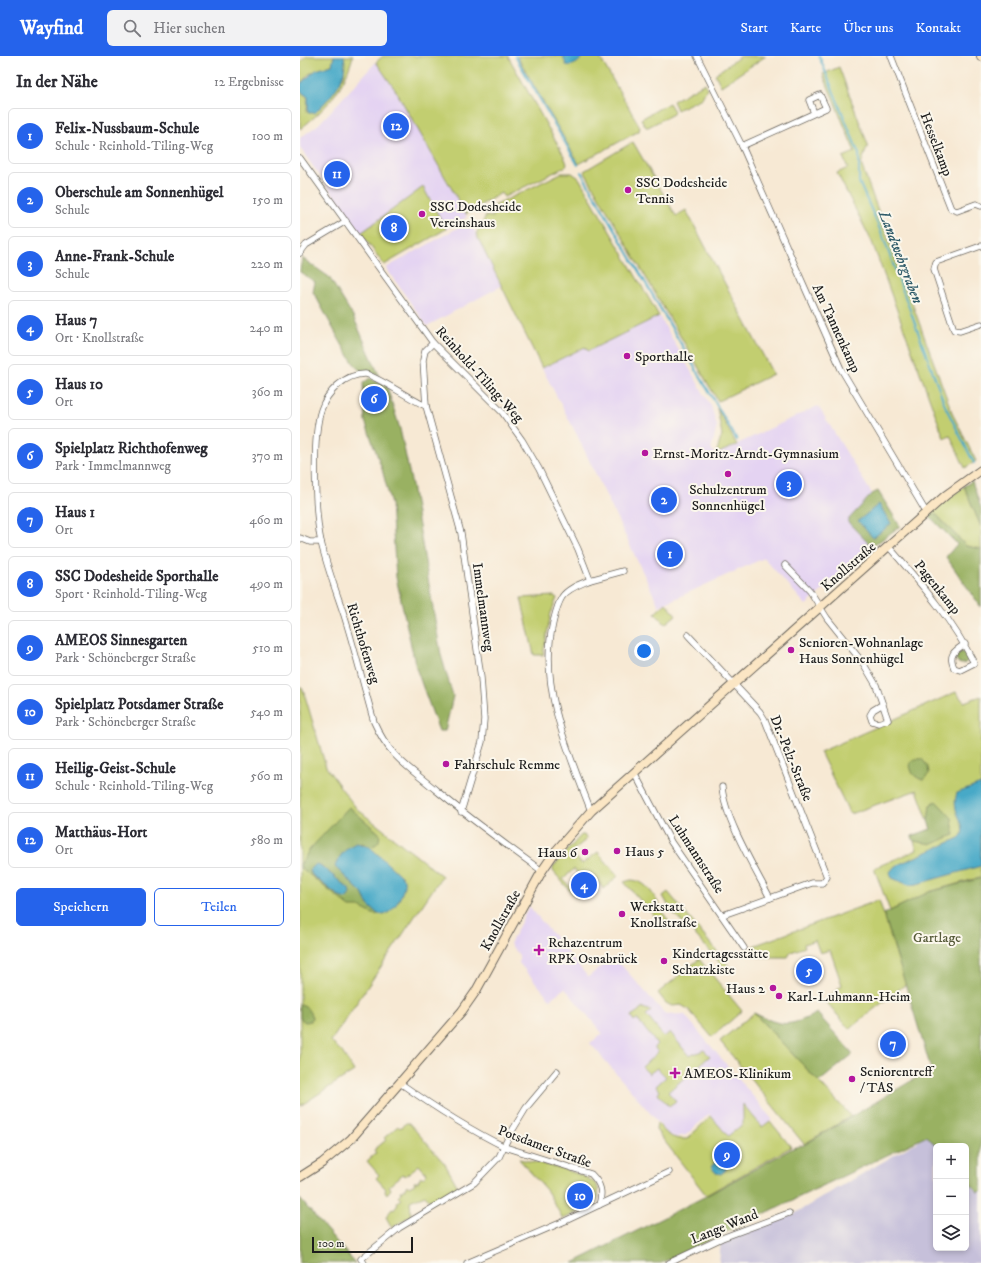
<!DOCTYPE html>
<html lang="de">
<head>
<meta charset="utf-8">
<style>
	:root { --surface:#fff; --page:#f2f2f3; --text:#2b2b33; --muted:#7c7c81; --line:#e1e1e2; --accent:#2563eb }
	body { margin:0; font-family:"IM FELL DW Pica",serif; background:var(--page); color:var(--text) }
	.controls { position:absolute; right:12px; bottom:12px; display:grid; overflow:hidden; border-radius:6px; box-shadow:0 2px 6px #0003 }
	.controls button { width:36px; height:36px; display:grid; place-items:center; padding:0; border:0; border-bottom:1px solid var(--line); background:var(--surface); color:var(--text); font:20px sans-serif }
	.scale { position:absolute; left:12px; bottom:10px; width:101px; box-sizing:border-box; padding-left:4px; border:2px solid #1c1c1c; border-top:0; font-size:11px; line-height:14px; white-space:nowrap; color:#1c1c1c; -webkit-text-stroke:3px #fbf7ec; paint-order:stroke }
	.you { position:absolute; left:344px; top:595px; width:14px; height:14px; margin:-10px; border:3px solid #fff; border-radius:50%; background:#1a73e8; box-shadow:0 0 0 6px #1a73e833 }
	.badge { display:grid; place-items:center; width:26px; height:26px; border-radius:50%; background:var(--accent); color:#fff; font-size:13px; font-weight:700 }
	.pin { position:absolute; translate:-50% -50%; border:2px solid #fff; box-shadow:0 1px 4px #0006 }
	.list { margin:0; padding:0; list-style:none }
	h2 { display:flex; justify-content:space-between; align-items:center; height:52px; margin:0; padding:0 16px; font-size:17px }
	h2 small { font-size:13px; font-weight:400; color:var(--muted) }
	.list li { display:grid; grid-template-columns:26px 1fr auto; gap:12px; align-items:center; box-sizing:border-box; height:56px; margin:0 8px 8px; padding:0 8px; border:1px solid var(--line); border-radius:6px }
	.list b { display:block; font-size:15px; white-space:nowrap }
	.list p { margin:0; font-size:13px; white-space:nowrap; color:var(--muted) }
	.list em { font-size:13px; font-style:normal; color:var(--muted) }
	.actions { display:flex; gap:8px; padding:12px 16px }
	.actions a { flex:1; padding:9px 0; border:1px solid var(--accent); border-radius:6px; text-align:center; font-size:14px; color:var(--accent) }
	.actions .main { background:var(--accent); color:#fff }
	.icon { flex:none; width:22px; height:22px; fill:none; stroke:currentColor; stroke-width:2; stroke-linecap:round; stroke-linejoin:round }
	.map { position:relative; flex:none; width:681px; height:1207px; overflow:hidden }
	header { display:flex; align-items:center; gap:24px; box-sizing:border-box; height:56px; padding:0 20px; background:var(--accent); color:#fff }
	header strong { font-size:19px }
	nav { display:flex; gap:22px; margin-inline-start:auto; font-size:14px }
	.search { width:280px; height:36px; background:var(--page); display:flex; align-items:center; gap:10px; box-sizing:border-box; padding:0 14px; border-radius:6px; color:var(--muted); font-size:15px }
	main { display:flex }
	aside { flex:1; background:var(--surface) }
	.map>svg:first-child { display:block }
	.built { fill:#e4d3f2 }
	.industrial { fill:#c6c0da }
	.green { fill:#c2ce70; stroke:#6f7546 }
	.forest { fill:#99b162; stroke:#5a663f; fill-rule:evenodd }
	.water { fill:#47a9c7; stroke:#326272 }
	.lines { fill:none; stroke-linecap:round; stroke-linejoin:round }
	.stream { stroke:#47a9c7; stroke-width:2 }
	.street-casing { stroke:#69645c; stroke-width:7 }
	.secondary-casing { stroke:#69645c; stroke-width:10 }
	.street { stroke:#fff; stroke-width:5.5 }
	.secondary { stroke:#fbe6c4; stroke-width:8 }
	.poi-dot { fill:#b5179e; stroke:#fbf7ec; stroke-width:1.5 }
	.labels { text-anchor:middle; stroke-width:4; stroke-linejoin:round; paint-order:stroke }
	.street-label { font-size:14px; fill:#1c1c1c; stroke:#fbf7ec }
	.poi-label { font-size:14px; fill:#1c1c1c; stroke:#fbf7ec; text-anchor:start }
	.park-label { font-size:14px; fill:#565a39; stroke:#fbf7ec }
	.water-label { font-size:15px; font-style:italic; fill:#2f5b69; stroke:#fbf7ec }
</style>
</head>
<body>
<header>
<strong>Wayfind</strong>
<div class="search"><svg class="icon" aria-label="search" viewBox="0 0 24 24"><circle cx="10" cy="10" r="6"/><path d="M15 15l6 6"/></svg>Hier suchen</div>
<nav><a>Start</a><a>Karte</a><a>Über uns</a><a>Kontakt</a></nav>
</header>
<main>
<aside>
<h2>In der Nähe<small>12 Ergebnisse</small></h2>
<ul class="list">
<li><span class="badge">1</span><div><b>Felix-Nussbaum-Schule</b><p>Schule · Reinhold-Tiling-Weg</p></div><em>100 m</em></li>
<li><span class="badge">2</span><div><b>Oberschule am Sonnenhügel</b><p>Schule</p></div><em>150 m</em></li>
<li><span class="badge">3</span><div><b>Anne-Frank-Schule</b><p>Schule</p></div><em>220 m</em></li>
<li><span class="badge">4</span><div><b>Haus 7</b><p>Ort · Knollstraße</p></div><em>240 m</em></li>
<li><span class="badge">5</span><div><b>Haus 10</b><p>Ort</p></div><em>360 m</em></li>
<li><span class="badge">6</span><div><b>Spielplatz Richthofenweg</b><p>Park · Immelmannweg</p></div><em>370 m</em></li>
<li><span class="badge">7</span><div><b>Haus 1</b><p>Ort</p></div><em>460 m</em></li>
<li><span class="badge">8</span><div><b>SSC Dodesheide Sporthalle</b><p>Sport · Reinhold-Tiling-Weg</p></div><em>490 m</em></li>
<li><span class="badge">9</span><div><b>AMEOS Sinnesgarten</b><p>Park · Schöneberger Straße</p></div><em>510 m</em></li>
<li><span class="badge">10</span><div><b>Spielplatz Potsdamer Straße</b><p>Park · Schöneberger Straße</p></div><em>540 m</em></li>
<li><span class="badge">11</span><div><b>Heilig-Geist-Schule</b><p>Schule · Reinhold-Tiling-Weg</p></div><em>560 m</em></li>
<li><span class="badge">12</span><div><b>Matthäus-Hort</b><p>Ort</p></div><em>580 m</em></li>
</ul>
<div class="actions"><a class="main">Speichern</a><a>Teilen</a></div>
</aside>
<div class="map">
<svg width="681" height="1207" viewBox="0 0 681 1207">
	<rect width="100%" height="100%" fill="#fbf7ec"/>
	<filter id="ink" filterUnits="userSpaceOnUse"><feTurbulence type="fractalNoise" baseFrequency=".025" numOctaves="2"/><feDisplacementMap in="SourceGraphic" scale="8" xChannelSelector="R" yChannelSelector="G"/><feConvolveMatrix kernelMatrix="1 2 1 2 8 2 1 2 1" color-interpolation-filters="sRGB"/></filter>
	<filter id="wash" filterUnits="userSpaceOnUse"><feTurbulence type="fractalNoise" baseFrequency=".012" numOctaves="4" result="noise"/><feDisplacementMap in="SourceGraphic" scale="16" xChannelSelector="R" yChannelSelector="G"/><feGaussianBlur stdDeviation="0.9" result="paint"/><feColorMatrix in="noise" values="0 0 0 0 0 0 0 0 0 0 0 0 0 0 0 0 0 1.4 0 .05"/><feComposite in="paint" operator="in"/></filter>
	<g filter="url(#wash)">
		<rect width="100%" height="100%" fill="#f7e9d4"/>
		<g class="built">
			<path d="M76 6 96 35 167 161 146 173 123 131 61 177 0 92V82L19 68Z"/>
			<path d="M170 165 201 230 127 270 86 212Z"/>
			<path d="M359 260 411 350 417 370 411 393 416 398 518 350 572 438 547 465 572 491 506 549 464 502 359 550 277 379 242 312 286 291 288 295Z"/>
			<path d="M229 850 288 921 314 901 366 959 384 958 472 1063 462 1070 443 1048 442 1068 428 1080 409 1058 386 1079 376 1081 368 1078 290 987 303 978 269 937 265 932 250 943 219 907V899L210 888Z"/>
		</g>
		<path class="industrial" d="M627 1080 636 1090V1192H666V1123L678 1136 681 1135V1207H419L421 1185 492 1159Z"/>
		<g class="green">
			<path d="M7 0H34L32 9 9 18 0 28V6Z"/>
			<path d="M44 0H53C44 33 26 53 0 73V35L8 41 7 56 18 54 41 24 44 19Z"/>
			<path d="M83 0H208L264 100 267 108 265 111 204 141 201 137 166 158 96 35 76 6Z"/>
			<path d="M217 0H299L340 71 339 75 279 108Z"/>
			<path d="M441 0H466L421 30 415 18Z"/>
			<path d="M539 11 568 89 561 108 653 359 676 405 665 412 650 379 644 382 572 186 537 117 548 112 543 101 555 96 523 18Z"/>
			<path d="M405 27 407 32 402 42 377 54 373 45Z"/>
			<path d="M369 47 374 55 373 58 348 71H346L341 63Z"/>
			<path d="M333 86 376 160 386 154 473 318 418 345 284 115Z"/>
			<path d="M261 117H272L279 122 359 260 288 295 285 291 242 312 176 178 186 160 193 161 194 150Z"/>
			<path d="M123 131 146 173 84 209 61 177Z"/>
			<path d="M417 352 437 389 416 398 422 379Z"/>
			<path d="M664 430 681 471V493L666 490 633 455Z"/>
			<path d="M254 540 257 542 251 557 243 599H234L221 542Z"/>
			<path d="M366 547 376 559 365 568 355 557Z"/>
			<path d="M0 631H2L5 640 26 711 41 732 57 753 142 820 31 985 42 996 54 1015 0 1050Z"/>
			<path d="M656 636 664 646 681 640V821L629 836 590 855 574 812 617 794 612 780 631 773 617 734 550 758 520 696Z"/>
			<path d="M281 779H284L287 783 271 796 282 808 298 796 318 820 304 833 291 819 284 825 274 813 263 823 280 842 275 841 253 815V811Z"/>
			<path d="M331 824C353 825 358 852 370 867L364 871 324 826Z"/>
			<path d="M368 836 433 915 429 917 391 874 372 856 363 840Z"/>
			<path d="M579 844 606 928 549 973 525 944 542 929 530 894 520 897 515 884 504 888 505 891 491 896 488 901H458L453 890Z"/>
			<path d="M399 903 442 955 412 981 388 953 381 949 372 950 366 947 358 937Z"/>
			<path d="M343 952 351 955 346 959 364 981 370 976 389 1000 404 994 410 1000 368 1036 376 1045 369 1050 358 1038 360 1035 356 1030 366 1021 357 1012 349 1018 342 1011 358 996 354 991 357 988 337 963 334 965 331 960Z"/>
			<path d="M454 957 551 1060 504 1088 420 985Z"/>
			<path d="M443 1048 462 1071 470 1065 491 1091 406 1139 356 1074 357 1067C367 1078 371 1084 387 1083L411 1060 428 1080 443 1068Z"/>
			<path d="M106 1067H109L145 1108 158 1131 132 1147 125 1139 110 1145 111 1159 92 1172 86 1161 92 1153 94 1154 98 1148 97 1146 101 1143 98 1140 101 1137 100 1135H104L107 1129 109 1131 115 1128 114 1126H118L121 1120 123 1122 127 1118 119 1109 105 1120 103 1118 89 1130 91 1133 87 1138 85 1135 86 1133 76 1122 79 1119 67 1105 76 1097 74 1094 86 1084 84 1082 98 1070 100 1072Z"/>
			<path d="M219 1103C234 1106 291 1117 297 1130 300 1136 298 1142 296 1148L263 1163 247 1135Z"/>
		</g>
		<g class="forest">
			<path d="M2 202 29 221 53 260 79 319C74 318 66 318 61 315 51 310 22 250 13 236L15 226 0 216Z"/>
			<path d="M70 322 87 331 100 373 112 429 141 599 153 640 145 675H139L116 612 96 521 91 448 82 413 65 365 63 327Z"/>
			<path d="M672 425 681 452V471L664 430Z"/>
			<path d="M578 435 600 470 572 491 547 465 572 438Z"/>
			<path d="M633 455 666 490 681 493V551L646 501 657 488 628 459Z"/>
			<circle cx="662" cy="602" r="6"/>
			<path d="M614 703H622L628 711 629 718 623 724C614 721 611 717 610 708Z"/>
			<path d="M636 745 652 762 654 779 632 788 614 785 612 780 631 773 628 765 630 749Z"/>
			<path d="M49 751 79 777C81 784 78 789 70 791L62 787 35 811 62 837 68 849 78 858 75 859 59 851H50L46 848 1 812 0 809 10 793ZM16 808 20 809 49 833 40 841 12 819 10 814Z"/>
			<path d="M681 822V1135L678 1136 666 1123V1090H636L627 1080 361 1207H273L404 1141 493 1092 504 1089 631 1013 584 858 629 836Z"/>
			<path d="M0 949C7 950 10 956 12 961L11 965 5 966 0 962Z"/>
			<path d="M454 957C482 971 490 971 517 957L553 998 519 1026Z"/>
			<path d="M0 1143 55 1207H0Z"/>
		</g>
		<g class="water">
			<path d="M34 0H44C49 22 32 39 18 54L15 57H8V41L0 35V28L16 14 32 9Z"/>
			<path d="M283 0C280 6 273 11 266 9L263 0Z"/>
			<path d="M579 448 591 468 573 482 558 465Z"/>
			<path d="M681 728V810L617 828 609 829 592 822 590 816 595 810 659 782 662 779C666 764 650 757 657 737Z"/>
			<path d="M57 787 70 791 104 823C106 835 95 855 84 859L78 858 68 849 62 837 35 811C37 802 48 789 57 787Z"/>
			<path d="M16 808 20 809 49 833 50 838 46 843 40 841 12 819 10 814Z"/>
			<path d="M425 1102 428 1106 426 1109V1114L421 1118 416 1117 411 1111 417 1104H422Z"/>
		</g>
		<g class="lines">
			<g class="stream">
				<path d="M215 0 278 109"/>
				<path d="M519 0 559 98V126L582 178 646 352 674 407"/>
				<path d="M281 116 437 384"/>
			</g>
		</g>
	</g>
	<g filter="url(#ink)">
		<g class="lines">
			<g class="street-casing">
				<g id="street">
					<path d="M397 0 442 90 541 313 626 456"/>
					<path d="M591 0 651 153 657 155 676 148 681 150"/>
					<path d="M442 90 526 52 520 39 509 44 514 57"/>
					<path d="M0 102 133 287 202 356 222 384 239 413 278 493 290 524C281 528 268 532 262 541 257 549 255 559 253 567 238 631 269 697 291 755"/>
					<path d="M681 190 636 206 634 213 654 274 660 275 681 268"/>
					<path d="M0 197 6 189 46 165"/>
					<path d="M133 287 125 295 123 304 126 350 161 477 181 622 184 663 182 686 161 756"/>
					<path d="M126 350C113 345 73 318 65 318 45 318 27 336 21 354 12 381 15 458 21 486 27 511 36 535 44 559 55 594 64 631 74 666 90 702 109 711 137 735 171 763 206 789 242 815"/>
					<path d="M0 482 10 486H21"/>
					<path d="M589 491C621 528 652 563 674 607L660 614 654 612C648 599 654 595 665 588"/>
					<path d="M485 509 510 535 527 562 563 607 576 629 588 664 578 667 572 665 570 659 573 654 583 648"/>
					<path d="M290 524 323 515"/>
					<path d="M388 579 460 656 465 664 527 821 522 827H512L423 859"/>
					<path d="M334 716 371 786 444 892"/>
					<path d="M422 731C424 761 455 813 470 842"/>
					<path d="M100 1027C134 1051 168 1073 205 1091L291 1118C301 1128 303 1136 299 1149"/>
					<path d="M64 1207 61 1203 99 1172 174 1127 199 1101 209 1080 226 1052 257 1015"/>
					<path d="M167 1207 265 1165 369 1116"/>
					<path d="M369 1207 422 1182 489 1157"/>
				</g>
			</g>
			<g class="secondary-casing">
				<g id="secondary">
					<path d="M681 0V1"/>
					<path d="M0 1121 22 1107 51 1083 162 955 176 935 242 815 255 796 291 755 646 439 681 414"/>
				</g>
			</g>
			<use href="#street" class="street"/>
			<use href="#secondary" class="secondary"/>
		</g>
	</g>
	<g class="poi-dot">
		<circle cx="328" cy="134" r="4"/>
		<circle cx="122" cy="158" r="4"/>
		<circle cx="327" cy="300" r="4"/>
		<circle cx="345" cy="397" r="4"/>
		<circle cx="428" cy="418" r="4"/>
		<circle cx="491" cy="594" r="4"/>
		<circle cx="146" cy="708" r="4"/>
		<circle cx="317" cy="795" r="4"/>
		<circle cx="285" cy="796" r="4"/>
		<circle cx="322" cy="858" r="4"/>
		<path d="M237 888h4v4h4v4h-4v4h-4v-4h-4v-4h4z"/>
		<circle cx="364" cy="905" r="4"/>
		<circle cx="473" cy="932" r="4"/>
		<circle cx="479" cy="940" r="4"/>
		<path d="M373 1011h4v4h4v4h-4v4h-4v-4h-4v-4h4z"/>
		<circle cx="552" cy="1023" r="4"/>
	</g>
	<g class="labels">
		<g class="street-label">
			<text transform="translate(637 88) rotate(69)" y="5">Hesselkamp</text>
			<text transform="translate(537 272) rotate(65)" y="5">Am Tannenkamp</text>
			<text transform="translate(180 318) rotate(48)" y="5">Reinhold-Tiling-Weg</text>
			<text transform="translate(548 510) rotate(-41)" y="5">Knollstraße</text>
			<text transform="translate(638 531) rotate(51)" y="5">Pagenkamp</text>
			<text transform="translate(184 551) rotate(82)" y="5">Immelmannweg</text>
			<text transform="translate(64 587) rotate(73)" y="5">Richthofenweg</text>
			<text transform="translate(492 702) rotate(68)" y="5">Dr.-Pelz-Straße</text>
			<text transform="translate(397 798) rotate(57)" y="5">Luhmannstraße</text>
			<text transform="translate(200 864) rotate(-61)" y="5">Knollstraße</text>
			<text transform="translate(245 1090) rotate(20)" y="5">Potsdamer Straße</text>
			<text transform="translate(424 1170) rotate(-22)" y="5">Lange Wand</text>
		</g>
		<g class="poi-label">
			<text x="336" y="131">SSC Dodesheide<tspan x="336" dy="16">Tennis</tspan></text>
			<text x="130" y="155">SSC Dodesheide<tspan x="130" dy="16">Vereinshaus</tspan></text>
			<text x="335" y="305">Sporthalle</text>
			<text x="353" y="402">Ernst-Moritz-Arndt-Gymnasium</text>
			<text x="428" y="438" text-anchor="middle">Schulzentrum<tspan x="428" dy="16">Sonnenhügel</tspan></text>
			<text x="499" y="591">Senioren-Wohnanlage<tspan x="499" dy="16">Haus Sonnenhügel</tspan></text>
			<text x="154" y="713">Fahrschule Remme</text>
			<text x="325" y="800">Haus 5</text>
			<text x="277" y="801" text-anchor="end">Haus 6</text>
			<text x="330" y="855">Werkstatt<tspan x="330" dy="16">Knollstraße</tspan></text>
			<text x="248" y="891">Rehazentrum<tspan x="248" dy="16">RPK Osnabrück</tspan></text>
			<text x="372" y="902">Kindertagesstätte<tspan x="372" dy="16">Schatzkiste</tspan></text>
			<text x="465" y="937" text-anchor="end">Haus 2</text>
			<text x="487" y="945">Karl-Luhmann-Heim</text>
			<text x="560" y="1020">Seniorentreff<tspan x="560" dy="16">/ TAS</tspan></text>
			<text x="384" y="1022">AMEOS-Klinikum</text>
		</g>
		<g class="park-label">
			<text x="637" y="886">Gartlage</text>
		</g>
		<g class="water-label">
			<text transform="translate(601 201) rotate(69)" y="5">Landwehrgraben</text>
		</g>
	</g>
</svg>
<div class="controls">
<button>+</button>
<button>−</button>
<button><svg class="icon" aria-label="layers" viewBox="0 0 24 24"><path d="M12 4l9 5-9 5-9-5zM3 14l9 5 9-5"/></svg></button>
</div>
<div class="scale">100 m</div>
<div class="you"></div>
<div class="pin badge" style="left:370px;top:498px">1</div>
<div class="pin badge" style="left:364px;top:444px">2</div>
<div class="pin badge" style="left:489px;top:428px">3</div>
<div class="pin badge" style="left:284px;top:829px">4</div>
<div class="pin badge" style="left:509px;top:915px">5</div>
<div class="pin badge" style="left:74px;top:343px">6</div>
<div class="pin badge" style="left:593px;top:988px">7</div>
<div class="pin badge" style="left:94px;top:172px">8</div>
<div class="pin badge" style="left:427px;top:1099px">9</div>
<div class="pin badge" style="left:280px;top:1140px">10</div>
<div class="pin badge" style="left:37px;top:118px">11</div>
<div class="pin badge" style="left:96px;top:70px">12</div>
</div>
</main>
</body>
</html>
